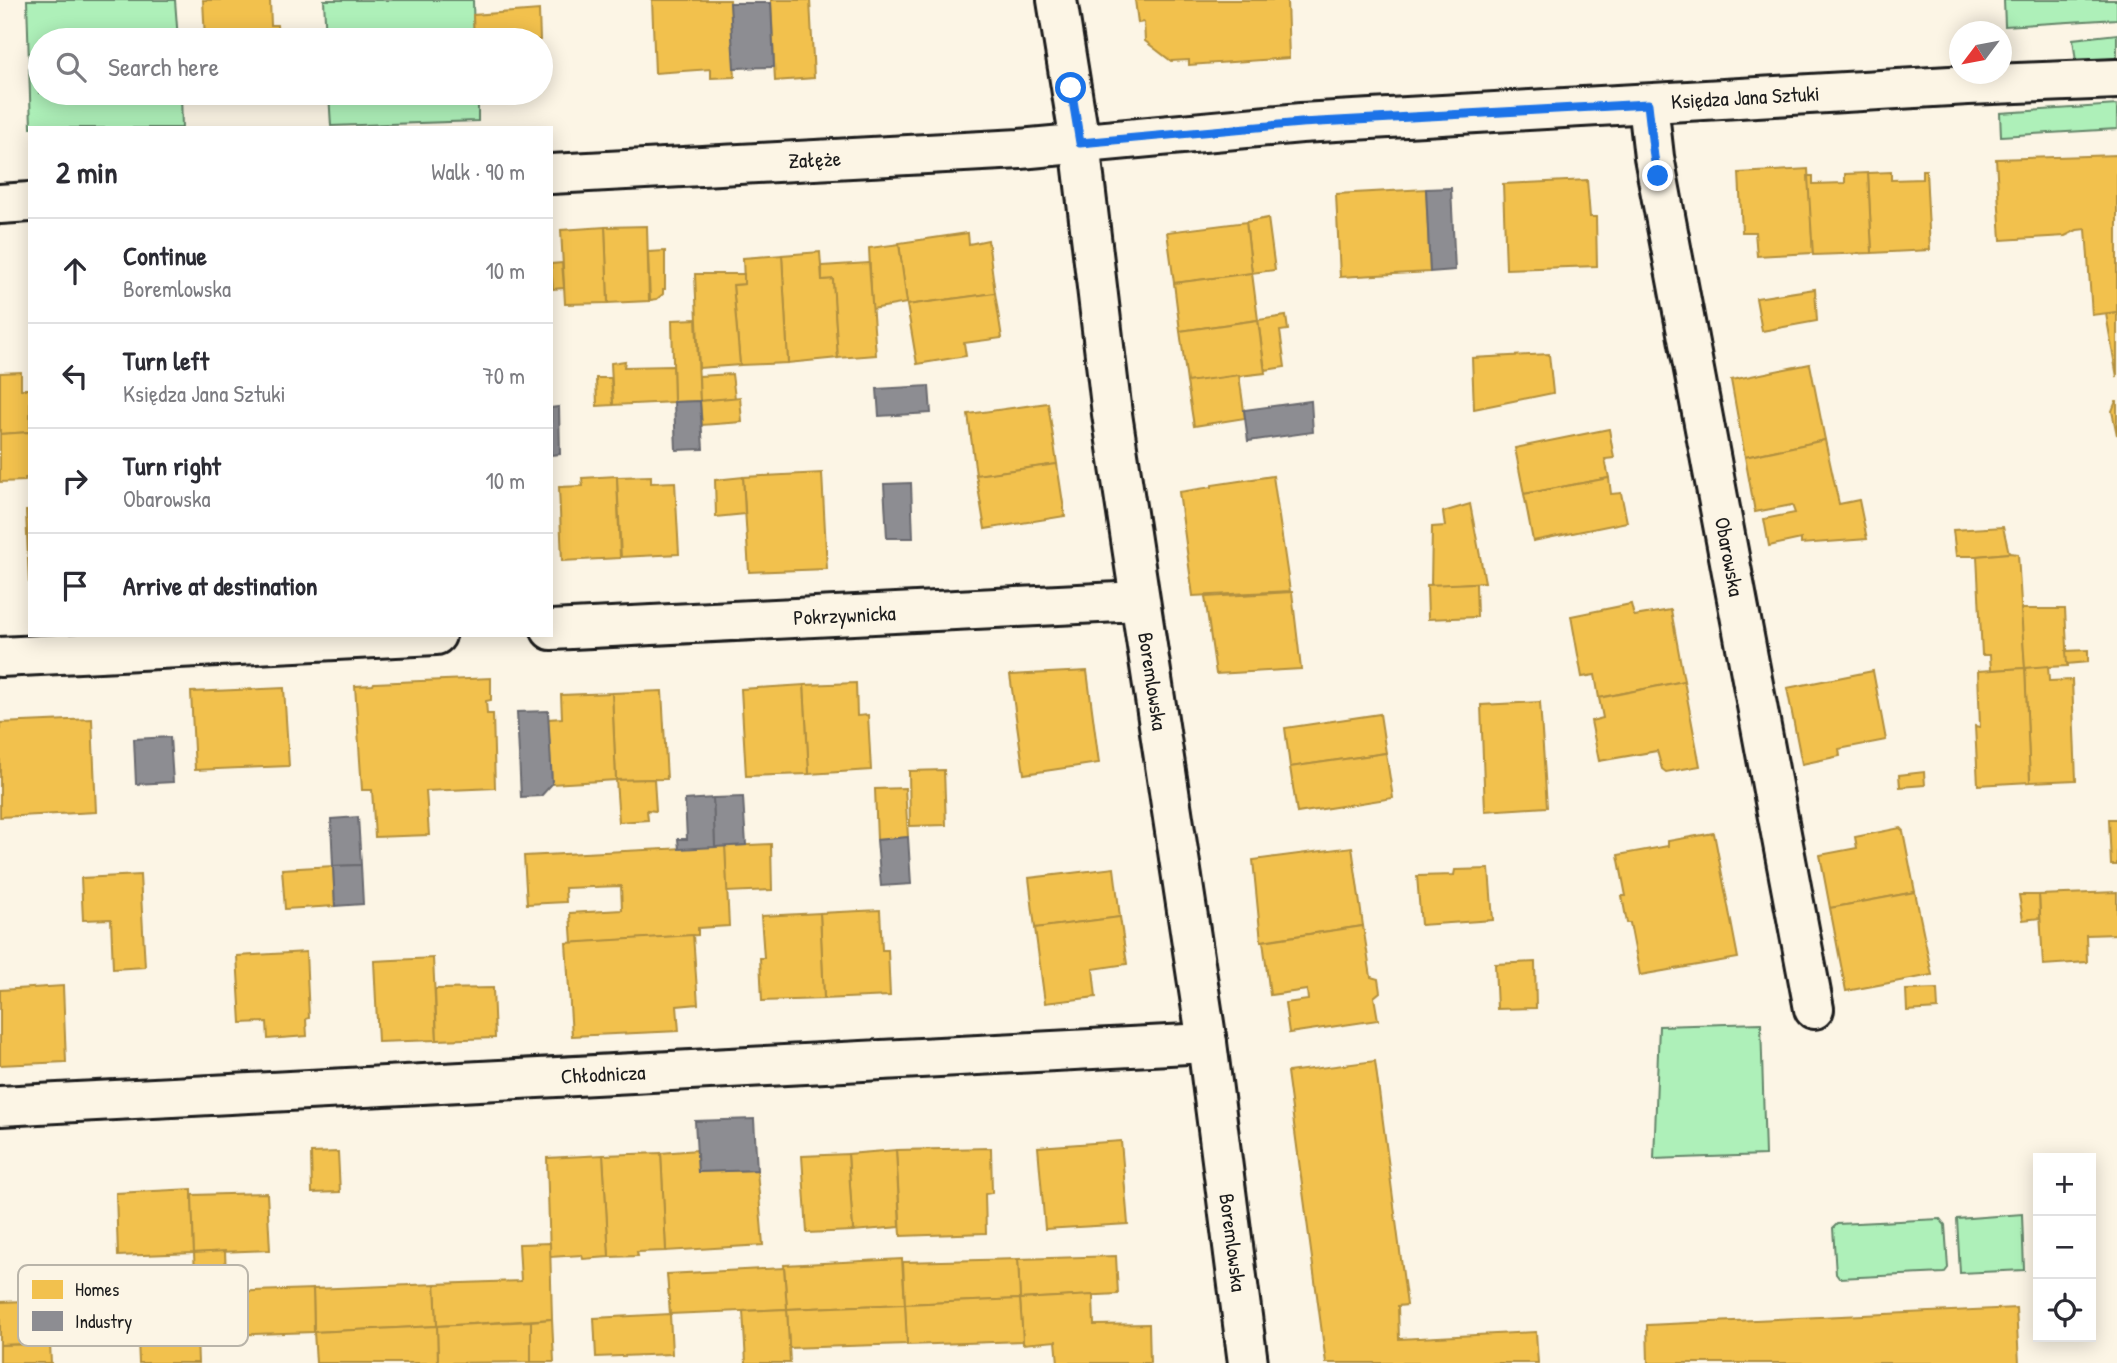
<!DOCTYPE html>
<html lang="en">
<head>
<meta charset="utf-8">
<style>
	:root { --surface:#fff; --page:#f7f7f7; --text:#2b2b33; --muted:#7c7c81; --line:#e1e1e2 }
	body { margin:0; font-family:"Patrick Hand",sans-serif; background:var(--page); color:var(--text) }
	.controls { position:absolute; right:21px; bottom:21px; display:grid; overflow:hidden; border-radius:0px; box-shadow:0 4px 18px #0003 }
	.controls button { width:63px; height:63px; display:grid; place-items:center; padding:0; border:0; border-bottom:2px solid var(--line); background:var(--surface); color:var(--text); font:35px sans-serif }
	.compass { position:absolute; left:1949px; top:21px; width:63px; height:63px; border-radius:50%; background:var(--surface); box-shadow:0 4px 18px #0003; rotate:238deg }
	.stop { position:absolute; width:21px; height:21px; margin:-16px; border:5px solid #1a73e8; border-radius:50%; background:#fff }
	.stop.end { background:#1a73e8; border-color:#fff; box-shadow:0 2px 7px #0008 }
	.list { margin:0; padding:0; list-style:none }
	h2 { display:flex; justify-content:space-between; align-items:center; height:91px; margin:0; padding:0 28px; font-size:30px }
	h2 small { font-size:23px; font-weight:400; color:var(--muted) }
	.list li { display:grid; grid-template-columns:46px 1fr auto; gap:21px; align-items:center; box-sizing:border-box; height:105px; padding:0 28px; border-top:2px solid var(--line) }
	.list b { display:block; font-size:26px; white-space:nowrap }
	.list p { margin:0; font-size:23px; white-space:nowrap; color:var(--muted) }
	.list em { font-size:23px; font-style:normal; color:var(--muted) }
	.icon { flex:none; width:38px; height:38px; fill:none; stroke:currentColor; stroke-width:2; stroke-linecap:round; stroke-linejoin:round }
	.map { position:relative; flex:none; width:2117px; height:1363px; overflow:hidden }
	.search { position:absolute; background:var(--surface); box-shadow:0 4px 18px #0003; left:28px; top:28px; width:525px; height:77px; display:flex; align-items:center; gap:18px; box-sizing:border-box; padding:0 24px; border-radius:38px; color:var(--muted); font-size:26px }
	.panel { position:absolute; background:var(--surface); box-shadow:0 4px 18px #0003; left:28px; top:126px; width:525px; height:511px; border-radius:0px }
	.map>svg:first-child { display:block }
	.green { fill:#aef0b9; stroke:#65866a; stroke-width:2 }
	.homes { fill:#f2c14e; stroke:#b2903f; stroke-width:2 }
	.industry { fill:#8d8d92; stroke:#6b6b6f; stroke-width:2 }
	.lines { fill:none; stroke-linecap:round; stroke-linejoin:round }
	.minor-casing { stroke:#1c1c1c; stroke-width:44 }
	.minor { stroke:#fcf5e5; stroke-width:38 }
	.route { stroke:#1a73e8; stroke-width:9 }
	.labels { text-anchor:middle; stroke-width:7; stroke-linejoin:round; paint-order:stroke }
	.street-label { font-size:21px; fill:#1c1c1c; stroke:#fcf5e5 }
	.key { fill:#fcf5e5; stroke:#b9b4a9; stroke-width:2 }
	.key-label { font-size:19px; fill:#1c1c1c }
</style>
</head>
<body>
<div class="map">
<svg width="2117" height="1363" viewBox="0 0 2117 1363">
	<rect width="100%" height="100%" fill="#fcf5e5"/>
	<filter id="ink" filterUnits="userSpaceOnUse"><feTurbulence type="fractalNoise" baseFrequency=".0143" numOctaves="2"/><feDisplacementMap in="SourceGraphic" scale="14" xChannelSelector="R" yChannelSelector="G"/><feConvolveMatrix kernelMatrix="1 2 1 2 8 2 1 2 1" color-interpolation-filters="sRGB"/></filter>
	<g filter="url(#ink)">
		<g class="green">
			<path d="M27 0H175L178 40H40V93H181L182 128H31Z"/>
			<path d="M324 0H473L474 40H326Z"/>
			<path d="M2004 0H2117V19L2005 26Z"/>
			<path d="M2117 34V58L2076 62 2073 39Z"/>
			<path d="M329 93H478V121L331 126Z"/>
			<path d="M2117 105V129L2001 136 2000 113Z"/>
			<path d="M1761 1023 1765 1155 1654 1159 1659 1026Z"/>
			<path d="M2022 1214 2024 1270 1960 1273 1957 1219Z"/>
			<path d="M1940 1219 1945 1225 1948 1268 1944 1273 1839 1278 1836 1274 1833 1228 1837 1224Z"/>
		</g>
		<g class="homes">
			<path d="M203 0H270L271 25H277L278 40H205Z"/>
			<path d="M652 0H730L735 77 711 78V69L655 73Z"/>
			<path d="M771 0H810L814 78 775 81Z"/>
			<path d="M1135 0H1287L1289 58 1189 65V60L1171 61 1145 41 1144 22 1138 23Z"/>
			<path d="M539 10 540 40H474L473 15Z"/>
			<path d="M2117 155V312L2092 315 2086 229 2077 230 2065 236 2001 240 1996 159Z"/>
			<path d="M1808 169 1813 253 1757 256 1755 232H1742L1739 173Z"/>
			<path d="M1922 170H1926L1930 250 1872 253 1868 173 1891 172V180L1922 179Z"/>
			<path d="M1868 173 1872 253 1813 255 1808 176H1813V184L1845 183V174Z"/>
			<path d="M1587 180 1590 217H1596L1597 266 1506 269 1503 184Z"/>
			<path d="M1426 189 1430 272 1340 277 1336 194Z"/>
			<path d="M1268 218 1275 270 1252 273 1246 222Z"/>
			<path d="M1246 222 1252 273 1174 283 1167 232Z"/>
			<path d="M647 226 649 301 608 303 605 227Z"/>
			<path d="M605 227 608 303 565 304 561 230Z"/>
			<path d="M968 233 969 244 988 240 995 293 907 305 899 243Z"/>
			<path d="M899 244 907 303 872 309 869 248Z"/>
			<path d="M665 251V289H663V294L657 299 650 300 648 252Z"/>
			<path d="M820 252 822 280 833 279 838 358 788 363 782 255Z"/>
			<path d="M782 255 788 363 740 365 733 285 744 284 743 258Z"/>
			<path d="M562 263 564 288 553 289 551 264Z"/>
			<path d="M869 263 876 355 838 358 833 279 822 280V266Z"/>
			<path d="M1252 273 1258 320 1180 331 1174 283Z"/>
			<path d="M695 274H744V284L733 285 740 365 699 368Z"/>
			<path d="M1815 289 1817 321 1762 331 1756 298Z"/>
			<path d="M995 293 1002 338 964 343 966 356 917 364 907 305Z"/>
			<path d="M2117 312V377L2106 314Z"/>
			<path d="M1286 316 1288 330 1280 331 1285 367 1265 370 1258 320Z"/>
			<path d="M696 319 700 401 674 402 672 320Z"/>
			<path d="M1258 320 1265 373 1187 382 1180 331Z"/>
			<path d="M1549 354 1553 393 1474 409 1472 358Z"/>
			<path d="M625 361 624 367 673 366 674 402 613 405 611 363Z"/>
			<path d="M1810 364 1825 440 1745 457 1731 380Z"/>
			<path d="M21 372V389H30V432L0 434V373Z"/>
			<path d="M732 374 735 398 700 401 699 376Z"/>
			<path d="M1239 375 1245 418 1194 426 1187 382Z"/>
			<path d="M596 378H611L613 405 597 406Z"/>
			<path d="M740 397 742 422 702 425 700 401Z"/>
			<path d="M2116 401H2117V435L2112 411Z"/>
			<path d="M1048 403 1057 464 976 475 968 414Z"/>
			<path d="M1609 429 1614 458 1605 459 1609 478 1524 494 1515 448Z"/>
			<path d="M30 432V478H25V481L0 482V434Z"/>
			<path d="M1825 440 1839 504 1859 500 1867 539 1801 544V539L1769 546 1764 519 1795 513 1792 505 1755 512 1745 457Z"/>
			<path d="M1057 464 1065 516 985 529 976 475Z"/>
			<path d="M822 473 827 569 749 572 743 477Z"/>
			<path d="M617 476 620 558 562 561 559 487 583 486 582 478Z"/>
			<path d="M651 476V483L675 482 679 554 621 557 617 477Z"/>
			<path d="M1273 476 1290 591 1193 596 1179 492 1212 487V485Z"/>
			<path d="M743 477 745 514 716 517 715 480Z"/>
			<path d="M1609 478 1611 494 1621 493 1627 522 1533 541 1524 494Z"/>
			<path d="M1470 504 1485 582 1431 586 1432 527 1445 526 1443 512Z"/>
			<path d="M26 511H30L29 583Z"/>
			<path d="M2003 527 2009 553 1977 556H1956L1953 530Z"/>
			<path d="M2009 553 2018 554 2025 668 1991 670 1990 655H1982L1977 556Z"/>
			<path d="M1476 583 1477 617 1428 619 1427 585Z"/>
			<path d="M1292 592 1301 669 1216 674 1205 597Z"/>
			<path d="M1631 604 1634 616 1671 610 1684 681 1599 698 1595 675 1582 677 1571 616Z"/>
			<path d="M2021 609H2065L2068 666 2025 668Z"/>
			<path d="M2088 650V662L2067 664 2066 651Z"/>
			<path d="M2048 666 2049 681 2072 680 2076 780 2030 782 2025 668Z"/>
			<path d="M2025 668 2030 782 1978 785 1975 726 1980 727 1978 671Z"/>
			<path d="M1087 671 1099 763 1024 774 1010 675Z"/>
			<path d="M1873 671 1886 740 1839 749 1840 756 1802 764 1787 688Z"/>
			<path d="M491 678V700L486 701 487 714H493L495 788 426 791 429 835 375 837 372 790H362L355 686 373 685 374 683Z"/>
			<path d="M1684 681 1700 766 1666 772 1662 769 1657 751 1599 761 1591 721 1603 718 1599 698Z"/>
			<path d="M856 683 857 716 868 715 871 770 809 774 804 685Z"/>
			<path d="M804 685 809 774 746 776 741 689Z"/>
			<path d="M284 688 289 766 195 770 191 692Z"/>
			<path d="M662 691 667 779 616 780 612 693Z"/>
			<path d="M612 693 616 780 552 784 548 719 562 718 561 695Z"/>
			<path d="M1540 702 1547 807 1485 811 1481 705Z"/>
			<path d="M1380 714 1386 753 1290 767 1285 728Z"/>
			<path d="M92 719 96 812 0 817V723Z"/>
			<path d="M1386 753 1393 798 1297 813 1290 767Z"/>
			<path d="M944 770 946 825 910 826 909 771Z"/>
			<path d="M1924 772 1925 785 1900 787 1899 775Z"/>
			<path d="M654 779 656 811 647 810 648 820 619 822 616 780Z"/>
			<path d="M905 788 908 837 877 840 875 789Z"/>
			<path d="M2109 819H2117V865H2111Z"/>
			<path d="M1900 828 1903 831 1915 892 1830 908 1820 855 1857 848 1855 837Z"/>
			<path d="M1714 833 1738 958 1640 975 1630 923H1627L1622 896H1626L1618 855 1668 846V841Z"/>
			<path d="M771 844 772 890 727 892 725 846Z"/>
			<path d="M725 846 729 926 698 928V935L572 943 570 913 622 910 621 886 565 888 566 902 527 904 524 856Z"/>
			<path d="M1352 847 1363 926 1261 941 1253 860Z"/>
			<path d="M333 866 335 906 285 909 282 869Z"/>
			<path d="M1114 868 1120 917 1035 928 1029 878Z"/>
			<path d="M1489 869 1493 920 1421 925 1417 876 1454 875 1455 870Z"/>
			<path d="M140 875 145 967 113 969 111 919 83 920 81 878Z"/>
			<path d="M1915 892 1932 975 1846 991 1830 908Z"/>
			<path d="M2117 892V934L2086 935 2087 962 2043 965 2039 895Z"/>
			<path d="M2019 895H2039L2040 918 2023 920Z"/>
			<path d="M880 910 882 950H888L890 996 824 999 820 913Z"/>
			<path d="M820 913 824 999 762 1001 760 958H764L761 916Z"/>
			<path d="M1120 917 1127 964 1093 969 1096 997 1045 1003 1035 928Z"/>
			<path d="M1363 926 1371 977 1378 979 1380 992 1374 997 1378 1020 1289 1033 1285 1003 1308 1000 1307 990 1270 995 1263 941Z"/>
			<path d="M693 935 698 1004 677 1006 679 1031 572 1036 566 943Z"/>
			<path d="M306 952 309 1018 306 1019 307 1036 268 1039 267 1022 241 1023 237 956Z"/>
			<path d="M433 958 437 1040 378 1042 374 961Z"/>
			<path d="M1535 962 1536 1008 1497 1009 1495 964Z"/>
			<path d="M63 986 66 1062 0 1065V990Z"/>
			<path d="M493 988 495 1038 437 1040 435 989Z"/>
			<path d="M1937 989 1938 1009 1907 1011 1906 990Z"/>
			<path d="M1375 1061 1407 1305 1398 1306 1399 1339 1536 1332 1538 1363H1326L1287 1072Z"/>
			<path d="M1121 1141 1128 1224 1045 1229 1038 1147Z"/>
			<path d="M991 1148 992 1193 985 1194 986 1233 901 1236 896 1150Z"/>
			<path d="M697 1150 698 1172 757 1170 763 1245 666 1251 661 1153Z"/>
			<path d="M896 1150 900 1227 853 1231 848 1154Z"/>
			<path d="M338 1152 340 1192 312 1193 311 1153Z"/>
			<path d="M661 1153 666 1251 637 1252 638 1256 609 1257 603 1155Z"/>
			<path d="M848 1154 853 1231 807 1233 802 1156Z"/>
			<path d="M603 1155 609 1257 583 1259 582 1255 550 1257 547 1158Z"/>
			<path d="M192 1189 194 1253 118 1256 116 1193Z"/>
			<path d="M267 1193 270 1250 194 1253 192 1195Z"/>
			<path d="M550 1243 552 1319 437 1326 435 1284 521 1281 519 1244Z"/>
			<path d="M225 1251 226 1275 195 1276 194 1253Z"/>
			<path d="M1116 1256 1118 1294 1020 1299 1018 1259Z"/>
			<path d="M902 1259 905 1304 787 1309 784 1265Z"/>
			<path d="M1018 1259 1020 1299 905 1304 903 1262Z"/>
			<path d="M784 1268 787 1309 670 1314 667 1274Z"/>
			<path d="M435 1284 437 1326 314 1332 313 1289Z"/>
			<path d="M313 1289 314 1332 197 1336 195 1293Z"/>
			<path d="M1093 1295 1094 1325 1149 1324 1150 1363H1058L1056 1341 1023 1344 1020 1299Z"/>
			<path d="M79 1299 80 1342 0 1345V1302Z"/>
			<path d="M1020 1299 1023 1341 907 1345 905 1304Z"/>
			<path d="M905 1304 907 1344 789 1348 787 1309Z"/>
			<path d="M2016 1308 2019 1363H1648L1647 1325Z"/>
			<path d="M787 1309 790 1363H746L743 1311Z"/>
			<path d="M670 1314 672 1354 596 1357 594 1318Z"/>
			<path d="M552 1319 554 1362H531V1321Z"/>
			<path d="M531 1321V1362L438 1363 437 1326Z"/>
			<path d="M437 1326 438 1363H316L314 1332Z"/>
			<path d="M197 1336 198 1363H139L138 1339Z"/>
			<path d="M50 1344 51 1363H0V1345Z"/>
		</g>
		<g class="industry">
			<path d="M730 3H771L774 67 734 68Z"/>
			<path d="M1451 188 1455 270 1430 272 1426 189Z"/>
			<path d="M929 386 931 413 879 416 877 389Z"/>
			<path d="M700 401 703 449 676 450 674 402Z"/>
			<path d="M1311 401 1313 432 1248 441 1244 410Z"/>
			<path d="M559 407 560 454 551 455V408Z"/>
			<path d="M911 483 913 538H887L884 484Z"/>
			<path d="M548 711 552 784 541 796 521 797 517 712Z"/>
			<path d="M170 737 173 782 136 784 134 739Z"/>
			<path d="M743 797 746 845 715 847 713 798Z"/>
			<path d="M713 798 715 847 679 849 678 839H687L685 800Z"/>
			<path d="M358 817 361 865 333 866 331 819Z"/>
			<path d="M908 837 911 884 881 886 877 840Z"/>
			<path d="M361 865 363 904 335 906 333 866Z"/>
			<path d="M754 1119 757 1170 698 1172 695 1121Z"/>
		</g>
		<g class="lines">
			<g class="minor-casing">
				<g id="minor">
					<path id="s1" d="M1057 0 1080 143 1112 414 1207 1043 1248 1363"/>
					<path id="s2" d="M1648 104 1654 157 1814 1009"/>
					<path id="s3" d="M551 174 1020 149 1301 123 1968 85 2117 79"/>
					<path d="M0 204 30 202"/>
					<path id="s4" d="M551 630 1139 601"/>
					<path d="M0 657 436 635"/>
					<path id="s5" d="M0 1106 1207 1043"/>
				</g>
			</g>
			<use href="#minor" class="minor"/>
		</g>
	</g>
	<g class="lines" filter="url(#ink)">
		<path class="route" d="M1071 88 1080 143 1301 123 1648 104 1654 157 1658 176"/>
	</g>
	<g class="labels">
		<g class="street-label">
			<text dy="7" stroke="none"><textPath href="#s3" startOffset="1197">Księdza Jana Sztuki</textPath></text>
			<text dy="7" stroke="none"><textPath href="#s3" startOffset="264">Załęże</textPath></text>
			<text dy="7" stroke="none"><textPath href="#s2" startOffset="460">Obarowska</textPath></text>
			<text dy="7" stroke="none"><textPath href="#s4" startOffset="294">Pokrzywnicka</textPath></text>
			<text dy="7" stroke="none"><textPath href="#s1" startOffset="688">Boremlowska</textPath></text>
			<text dy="7" stroke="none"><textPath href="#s5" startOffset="604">Chłodnicza</textPath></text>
			<text dy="7" stroke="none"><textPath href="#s1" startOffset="1255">Boremlowska</textPath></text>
		</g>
	</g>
	<rect x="18" y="1265" width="230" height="81" rx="10" class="key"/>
	<rect x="32" y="1280" width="31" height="19" fill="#f2c14e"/>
	<rect x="32" y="1311" width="31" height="20" fill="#8d8d92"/>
	<g class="key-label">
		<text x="75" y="1296">Homes</text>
		<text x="75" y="1328">Industry</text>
	</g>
</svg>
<div class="controls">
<button>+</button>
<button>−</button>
<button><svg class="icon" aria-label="locate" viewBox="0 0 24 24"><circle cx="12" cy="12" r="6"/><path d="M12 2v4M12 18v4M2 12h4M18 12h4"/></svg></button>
</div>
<svg class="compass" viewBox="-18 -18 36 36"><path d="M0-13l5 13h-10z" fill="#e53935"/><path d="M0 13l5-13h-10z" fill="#7c7c81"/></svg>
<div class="stop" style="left:1071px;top:88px"></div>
<div class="stop end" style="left:1658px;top:176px"></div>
<div class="search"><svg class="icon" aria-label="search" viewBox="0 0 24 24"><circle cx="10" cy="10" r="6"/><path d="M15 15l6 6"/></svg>Search here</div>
<section class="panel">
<h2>2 min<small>Walk · 90 m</small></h2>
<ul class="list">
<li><svg class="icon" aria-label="ahead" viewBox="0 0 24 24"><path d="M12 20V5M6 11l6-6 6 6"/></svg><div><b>Continue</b><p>Boremlowska</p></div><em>10 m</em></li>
<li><svg class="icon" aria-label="left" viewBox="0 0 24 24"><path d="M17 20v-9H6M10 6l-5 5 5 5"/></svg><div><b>Turn left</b><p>Księdza Jana Sztuki</p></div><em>70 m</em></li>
<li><svg class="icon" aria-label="right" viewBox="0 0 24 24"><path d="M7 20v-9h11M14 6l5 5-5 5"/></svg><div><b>Turn right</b><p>Obarowska</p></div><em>10 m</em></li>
<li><svg class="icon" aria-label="arrive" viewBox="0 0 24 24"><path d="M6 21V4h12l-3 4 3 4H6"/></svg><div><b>Arrive at destination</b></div></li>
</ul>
</section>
</div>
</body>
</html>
